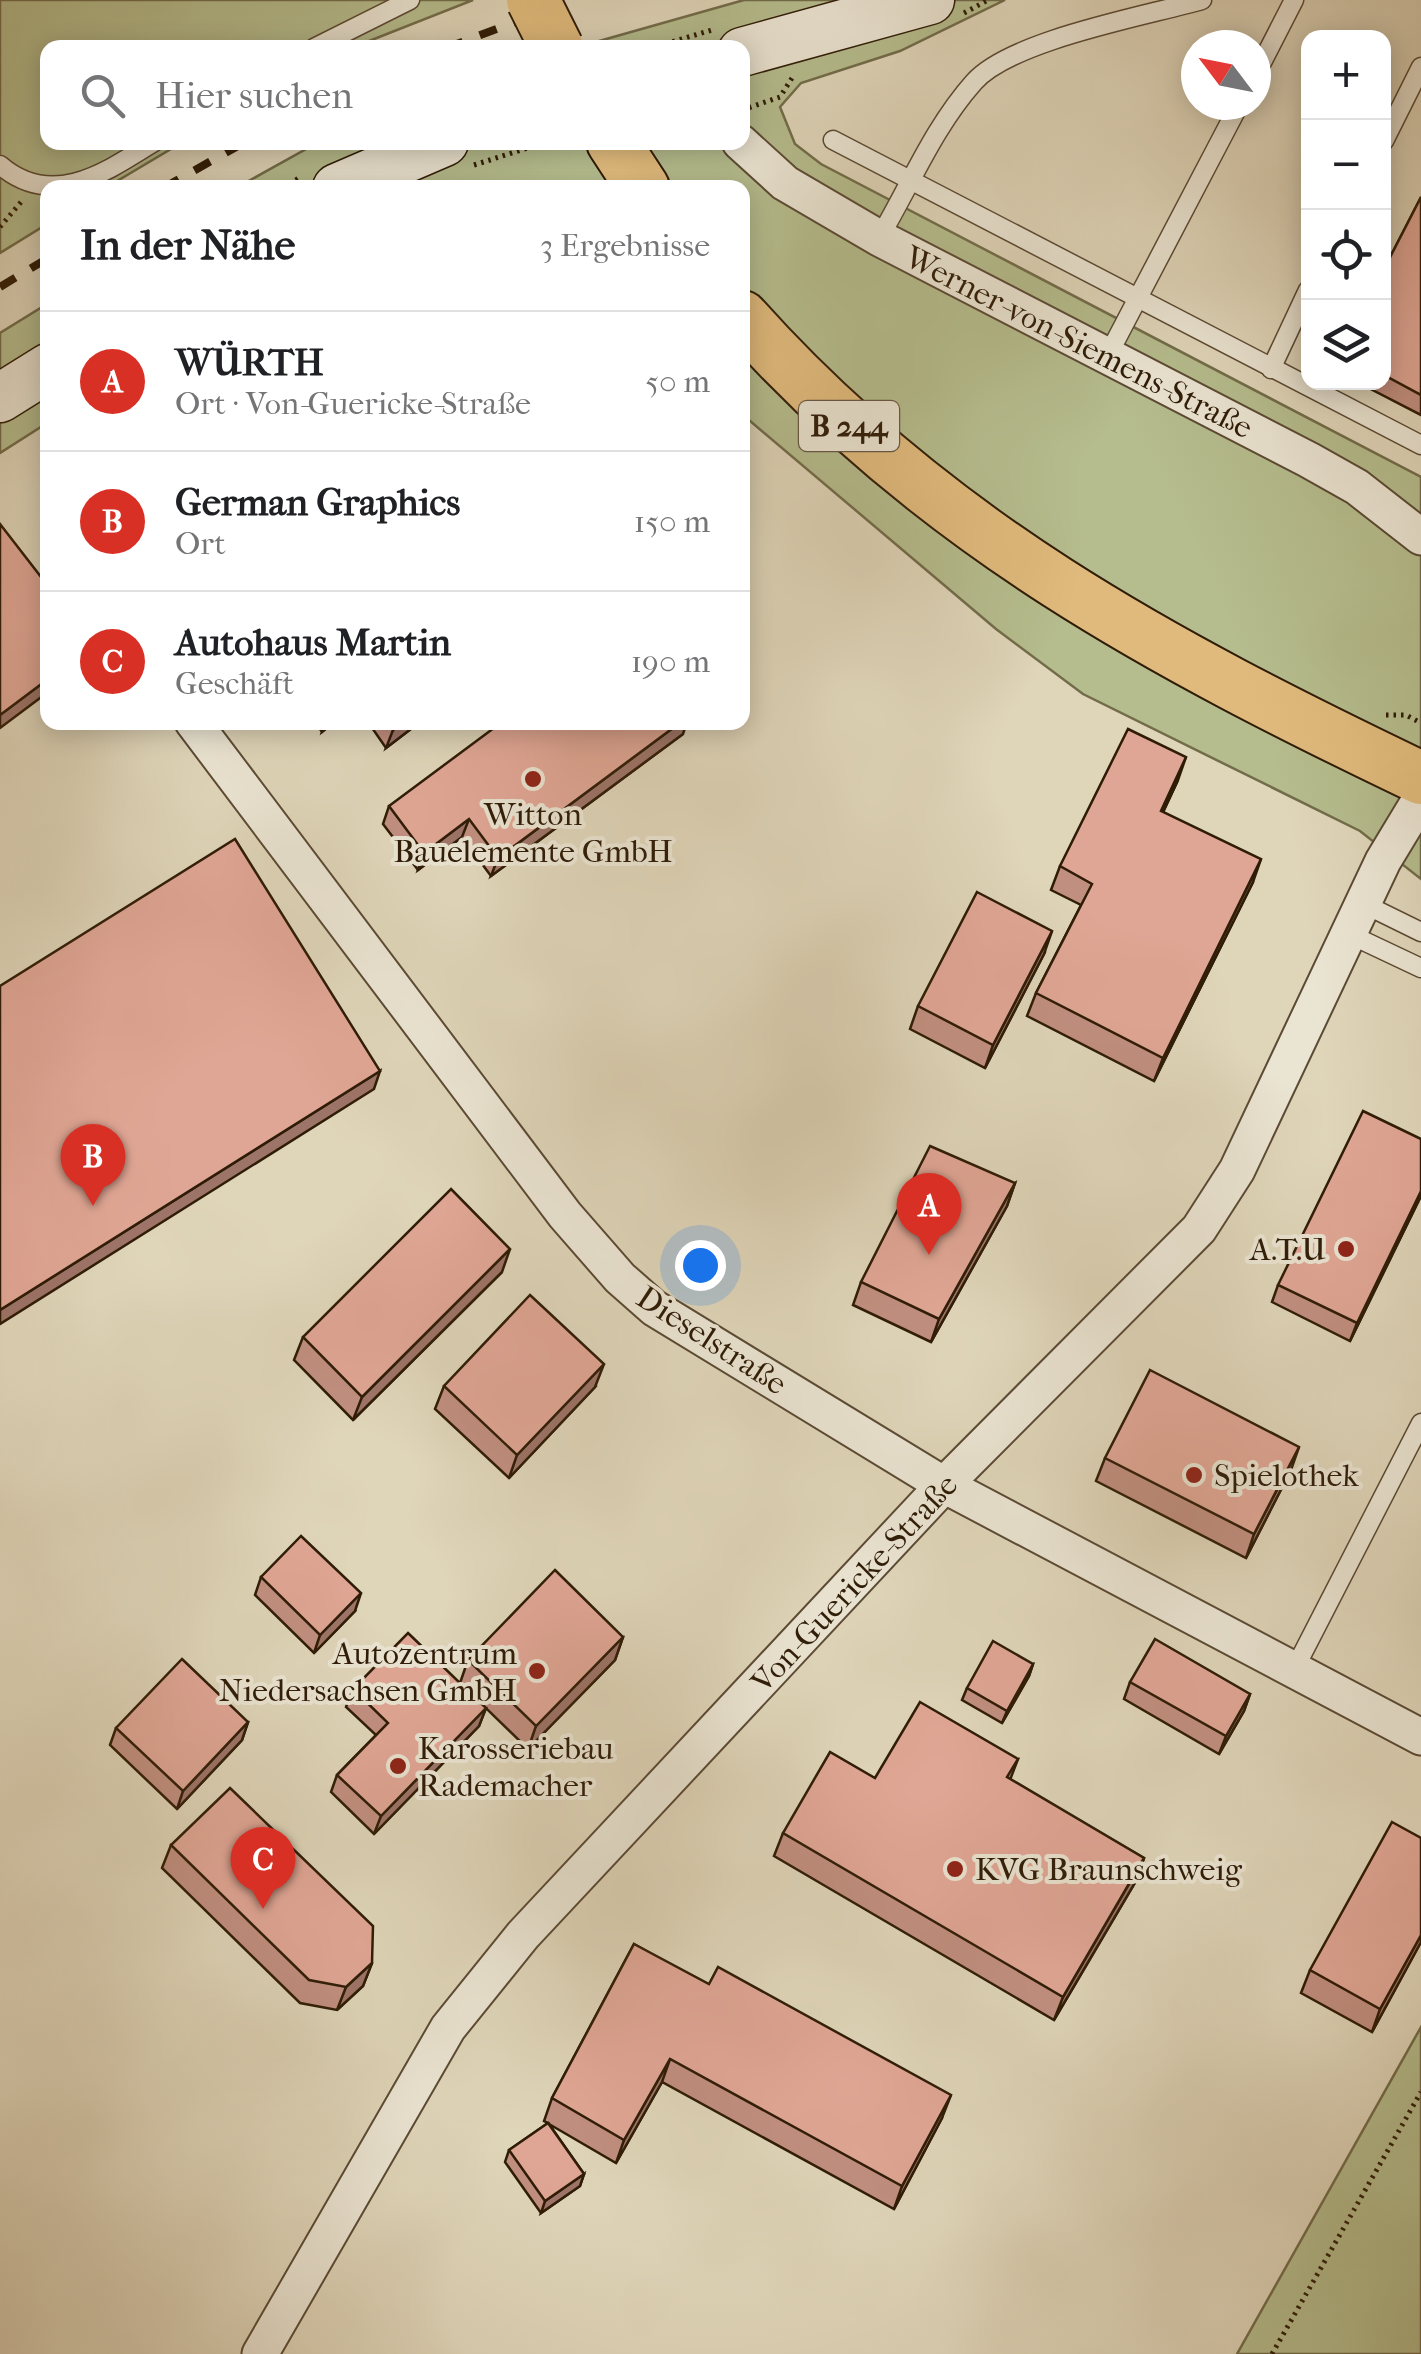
<!DOCTYPE html>
<html lang="de">
<head>
<meta charset="utf-8">
<style>
	:root { --surface:#fff; --page:#f6f6f6; --text:#202124; --muted:#757577; --line:#e0e0e0; --accent:#d93025 }
	body { margin:0; font-family:"IM FELL French Canon",serif; background:var(--page); color:var(--text) }
	.controls { position:absolute; right:30px; top:30px; display:grid; overflow:hidden; border-radius:20px; box-shadow:0 5px 25px #0003 }
	.controls button { width:90px; height:90px; display:grid; place-items:center; padding:0; border:0; border-bottom:2px solid var(--line); background:var(--surface); color:var(--text); font:50px sans-serif }
	.compass { position:absolute; left:1181px; top:30px; width:90px; height:90px; border-radius:50%; background:var(--surface); box-shadow:0 5px 25px #0003; rotate:302deg }
	.you { position:absolute; left:700px; top:1265px; width:35px; height:35px; margin:-25px; border:8px solid #fff; border-radius:50%; background:#1a73e8; box-shadow:0 0 0 15px #1a73e833 }
	.badge { display:grid; place-items:center; width:65px; height:65px; border-radius:50%; background:var(--accent); color:#fff; font-size:32px; font-weight:700 }
	.pin { position:absolute; translate:-50% -82px; filter:drop-shadow(0 2px 5px #0008) }
	.pin::after { content:''; position:absolute; top:52px; width:35px; height:30px; background:inherit; clip-path:polygon(0 0,100% 0,50% 100%) }
	.list { margin:0; padding:0; list-style:none }
	h2 { display:flex; justify-content:space-between; align-items:center; height:130px; margin:0; padding:0 40px; font-size:42px }
	h2 small { font-size:32px; font-weight:400; color:var(--muted) }
	.list li { display:grid; grid-template-columns:65px 1fr auto; gap:30px; align-items:center; box-sizing:border-box; height:140px; padding:0 40px; border-top:2px solid var(--line) }
	.list b { display:block; font-size:38px; white-space:nowrap }
	.list p { margin:0; font-size:32px; white-space:nowrap; color:var(--muted) }
	.list em { font-size:32px; font-style:normal; color:var(--muted) }
	.icon { flex:none; width:55px; height:55px; fill:none; stroke:currentColor; stroke-width:2; stroke-linecap:round; stroke-linejoin:round }
	.map { position:relative; flex:none; width:1421px; height:2354px; overflow:hidden }
	.search { position:absolute; background:var(--surface); box-shadow:0 5px 25px #0003; left:40px; top:40px; width:710px; height:110px; display:flex; align-items:center; gap:25px; box-sizing:border-box; padding:0 35px; border-radius:20px; color:var(--muted); font-size:38px }
	.panel { position:absolute; background:var(--surface); box-shadow:0 5px 25px #0003; left:40px; top:180px; width:710px; height:550px; border-radius:20px }
	.map>svg:first-child { display:block }
	.green { fill:#b5bc8d; stroke:#726c4a; stroke-width:2.5 }
	.lines { fill:none; stroke-linecap:round; stroke-linejoin:round }
	.service-casing { stroke:#5b4a34; stroke-width:21 }
	.minor-casing { stroke:#5b4a34; stroke-width:39 }
	.secondary-casing { stroke:#2f1c07; stroke-width:51 }
	.primary-casing { stroke:#2f1c07; stroke-width:56 }
	.path { stroke:#2f1c07; stroke-width:5; stroke-dasharray:2.5 5; stroke-linecap:butt }
	.service { stroke:#eae4d2; stroke-width:18 }
	.minor { stroke:#eae4d2; stroke-width:35 }
	.secondary { stroke:#eae4d2; stroke-width:48 }
	.primary { stroke:#e0ba7c; stroke-width:52 }
	.rail { stroke:#2f1c07; stroke-width:8; stroke-dasharray:18 18; stroke-linecap:butt }
	.primary-bridge-casing { stroke:#2f1c07; stroke-width:56; stroke-linecap:butt }
	.primary-bridge { stroke:#e0ba7c; stroke-width:52 }
	.wall { fill:#c18f80; stroke:#2f1c07; stroke-width:2.5 }
	.shaded-wall { fill:#9d7468; stroke:#2f1c07; stroke-width:2.5 }
	.building { fill:#e0a695; stroke:#2f1c07; stroke-width:2.5 }
	.poi-dot { fill:#8f2418; stroke:#eae4d2; stroke-width:4 }
	.labels { text-anchor:middle; stroke-width:8; stroke-linejoin:round; paint-order:stroke }
	.shield { fill:#eae4d2; stroke:#675844; stroke-width:2.5 }
	.shield-label { font-size:30px; font-weight:bold; fill:#2f1c07 }
	.street-label { font-size:32px; fill:#2f1c07; stroke:#eae4d2 }
	.poi-label { font-size:32px; fill:#2f1c07; stroke:#eae4d2; text-anchor:start }
</style>
</head>
<body>
<div class="map">
<svg width="1421" height="2354" viewBox="0 0 1421 2354">
	<rect width="100%" height="100%" fill="#dfd5b9"/>
	<filter id="stains"><feTurbulence type="fractalNoise" baseFrequency=".002" numOctaves="4"/><feColorMatrix values="0 0 0 0 .2 0 0 0 0 .09 0 0 0 0 .02 0 0 0 .5 -.17"/></filter>
	<radialGradient id="worn" r=".72"><stop offset=".6" stop-color="#630" stop-opacity="0"/><stop offset="1" stop-color="#630" stop-opacity=".3"/></radialGradient>
	<g class="green">
		<path d="M0 0H473L354 47 48 48V142L181 143 107 187 48 188 47 224 0 253Z"/>
		<path d="M744 0H1005L900 51 801 83 780 107 795 144 821 164 1421 477V879L1360 831 1083 694 996 629 743 415 742 188H236L317 143 742 142V48L578 47Z"/>
		<path d="M47 304V423L0 453V333Z"/>
		<path d="M1421 2027V2354H1237Z"/>
	</g>
	<g class="lines">
		<g class="service-casing">
			<g id="service">
				<path d="M314 48 410 0"/>
				<path d="M1256 74 1294 0"/>
				<path d="M833 140 1421 445"/>
				<path d="M1384 141 1421 67"/>
				<path d="M0 165C52 210 106 172 154 142"/>
				<path d="M879 238C910 186 933 128 974 82 1011 40 1146 16 1202 0"/>
				<path d="M1107 357 1239 105"/>
				<path d="M1271 369 1308 290"/>
				<path d="M1364 904 1421 932"/>
				<path d="M1349 934 1421 968"/>
				<path d="M1293 1672 1421 1423"/>
			</g>
		</g>
		<g class="minor-casing">
			<g id="minor">
				<path d="M740 142 785 183 879 238 1309 460 1357 487 1421 537"/>
				<path d="M193 722 565 1215 620 1278 654 1308 944 1485 1421 1737"/>
				<path d="M260 2354 448 2028 523 1935 944 1485 1199 1229 1237 1170 1383 861 1421 798"/>
			</g>
		</g>
		<g class="secondary-casing">
			<g id="secondary">
				<path d="M742 52 930 0"/>
				<path d="M337 188 444 142"/>
				<path d="M0 398 48 368"/>
			</g>
		</g>
		<g class="primary-casing">
			<g id="primary">
				<path d="M613 142 643 188"/>
				<path d="M742 317C936 534 1162 654 1421 778"/>
			</g>
		</g>
		<g class="path">
			<path d="M964 13 988 0"/>
			<path d="M651 48 712 30"/>
			<path d="M742 110 780 97 792 78"/>
			<path d="M474 165 547 142"/>
			<path d="M283 188 302 176"/>
			<path d="M0 227 21 202"/>
			<path d="M1386 715H1406L1421 723"/>
			<path d="M1272 2354 1421 2092"/>
		</g>
		<use href="#service" class="service"/>
		<use href="#minor" class="minor"/>
		<use href="#secondary" class="secondary"/>
		<use href="#primary" class="primary"/>
		<g class="rail">
			<path d="M446 48 574 0"/>
			<path d="M163 188 245 142"/>
			<path d="M0 287 48 258"/>
		</g>
		<g class="primary-bridge-casing">
			<path id="primary-bridge" d="M533 0 557 48"/>
		</g>
		<use href="#primary-bridge" class="primary-bridge"/>
	</g>
	<g class="wall">
		<path d="M1421 197V415L1357 382H1384V269Z"/>
		<path d="M315 722H334L322 732Z"/>
		<path d="M368 722H420L386 748Z"/>
		<path d="M683 734 491 876 462 837 418 870 383 824 389 806Z"/>
		<path d="M1178 780 1163 812 1253 882 1154 1081 1027 1016 1036 993 1081 905 1051 890 1060 866Z"/>
		<path d="M1044 954 985 1068 910 1029 918 1006Z"/>
		<path d="M1015 1183 1007 1206 931 1342 853 1305 861 1282Z"/>
		<path d="M1421 1196 1350 1341 1272 1302 1278 1285Z"/>
		<path d="M502 1272 353 1420 294 1360 303 1337Z"/>
		<path d="M444 1386 595 1387 509 1478 435 1409Z"/>
		<path d="M1105 1458 1291 1470 1246 1558 1096 1481Z"/>
		<path d="M261 1577 355 1611 314 1653 255 1595Z"/>
		<path d="M623 1637 615 1660 528 1749 460 1683 468 1660Z"/>
		<path d="M1033 1664 1029 1676 1002 1723 962 1700 967 1688Z"/>
		<path d="M1130 1682 1250 1694 1244 1711 1219 1754 1124 1699Z"/>
		<path d="M353 1689 486 1708 479 1726 374 1834 331 1792 337 1775 376 1735 346 1707Z"/>
		<path d="M248 1722 242 1740 177 1809 110 1745 116 1728Z"/>
		<path d="M1018 1759 1010 1780 1144 1858 1136 1881 1054 2020 774 1856 783 1833 875 1778Z"/>
		<path d="M171 1845 372 1963 363 1986 337 2010 300 2003 162 1868Z"/>
		<path d="M1421 1942 1372 2032 1301 1993 1310 1970Z"/>
		<path d="M634 1944 942 2118 894 2209 662 2082 616 2163 549 2124 584 2174 580 2186 541 2213 505 2162 509 2150 548 2123 544 2121 552 2098Z"/>
	</g>
	<g class="shaded-wall">
		<path d="M48 679V692L0 728V715Z"/>
		<path d="M325 722H334L322 732Z"/>
		<path d="M403 722H420L386 748 393 730Z"/>
		<path d="M681 722H687L683 734 491 876 498 858Z"/>
		<path d="M1186 757 1178 780 1153 834 1161 811Z"/>
		<path d="M469 819 462 837 418 870 424 853Z"/>
		<path d="M1261 859 1253 882 1154 1081 1163 1058Z"/>
		<path d="M1052 931 1044 954 985 1068 993 1045Z"/>
		<path d="M380 1071 374 1089 0 1324V1310Z"/>
		<path d="M1015 1183 1007 1206 931 1342 939 1319Z"/>
		<path d="M1421 1191V1196L1350 1341 1357 1323Z"/>
		<path d="M510 1249 502 1272 353 1420 362 1397Z"/>
		<path d="M604 1364 595 1387 509 1478 517 1455Z"/>
		<path d="M1299 1447 1291 1470 1246 1558 1254 1534Z"/>
		<path d="M361 1593 355 1611 314 1653 320 1635Z"/>
		<path d="M623 1637 615 1660 528 1749 536 1726Z"/>
		<path d="M1033 1664 1029 1676 1002 1723 1007 1711Z"/>
		<path d="M1250 1694 1244 1711 1219 1754 1226 1736Z"/>
		<path d="M486 1708 479 1726 374 1834 381 1816Z"/>
		<path d="M248 1722 242 1740 177 1809 183 1791Z"/>
		<path d="M1144 1858 1136 1881 1054 2020 1063 1997Z"/>
		<path d="M1421 1935V1942L1372 2032 1380 2009Z"/>
		<path d="M372 1963 363 1986 337 2010 346 1987Z"/>
		<path d="M670 2059 662 2082 616 2163 624 2140Z"/>
		<path d="M951 2095 942 2118 894 2209 902 2186Z"/>
		<path d="M584 2174 580 2186 541 2213 545 2201Z"/>
	</g>
	<g class="building">
		<path d="M1421 197V395L1384 375V269Z"/>
		<path d="M0 524 48 586V679L0 715Z"/>
		<path d="M387 722H403L393 730Z"/>
		<path d="M502 722H681L498 858 469 819 424 853 389 806Z"/>
		<path d="M1128 729 1186 757 1161 811 1261 859 1163 1058 1036 993 1092 884 1060 866Z"/>
		<path d="M235 839 380 1071 0 1310V986Z"/>
		<path d="M977 892 1052 931 993 1045 918 1006Z"/>
		<path d="M1363 1111 1421 1139V1191L1357 1323 1278 1285Z"/>
		<path d="M930 1146 1015 1183 939 1319 861 1282Z"/>
		<path d="M451 1189 510 1249 362 1397 303 1337Z"/>
		<path d="M530 1295 604 1364 517 1455 444 1386Z"/>
		<path d="M1150 1370 1299 1447 1254 1534 1105 1458Z"/>
		<path d="M301 1536 361 1593 320 1635 261 1577Z"/>
		<path d="M555 1570 623 1637 536 1726 468 1660Z"/>
		<path d="M408 1633 486 1708 381 1816 337 1775 388 1723 353 1689Z"/>
		<path d="M1155 1639 1250 1694 1226 1736 1130 1682Z"/>
		<path d="M993 1641 1033 1664 1007 1711 967 1688Z"/>
		<path d="M182 1659 248 1722 183 1791 116 1728Z"/>
		<path d="M920 1702 1018 1759 1007 1777 1144 1858 1063 1997 783 1833 830 1752 875 1778Z"/>
		<path d="M230 1788 373 1926 372 1963 346 1987 309 1980 171 1845Z"/>
		<path d="M1392 1822 1421 1838V1935L1380 2009 1310 1970Z"/>
		<path d="M634 1944 709 1984 718 1967 951 2095 902 2186 670 2059 624 2140 552 2098Z"/>
		<path d="M548 2123 584 2174 545 2201 509 2150Z"/>
	</g>
	<g class="poi-dot">
		<circle cx="533" cy="779" r="10"/>
		<circle cx="1346" cy="1249" r="10"/>
		<circle cx="1194" cy="1475" r="10"/>
		<circle cx="537" cy="1671" r="10"/>
		<circle cx="398" cy="1766" r="10"/>
		<circle cx="955" cy="1869" r="10"/>
	</g>
	<g class="labels">
		<rect class="shield" x="799" y="401" width="100" height="50" rx="8"/>
		<g class="shield-label">
			<text x="849" y="436">B 244</text>
		</g>
		<g class="street-label">
			<text transform="translate(1079 342) rotate(27)" y="11">Werner-von-Siemens-Straße</text>
			<text transform="translate(712 1340) rotate(33)" y="11">Dieselstraße</text>
			<text transform="translate(854 1583) rotate(-47)" y="11">Von-Guericke-Straße</text>
		</g>
		<g class="poi-label">
			<text x="533" y="825" text-anchor="middle">Witton<tspan x="533" dy="37">Bauelemente GmbH</tspan></text>
			<text x="1326" y="1260" text-anchor="end">A.T.U</text>
			<text x="1214" y="1486">Spielothek</text>
			<text x="517" y="1664" text-anchor="end">Autozentrum<tspan x="517" dy="37">Niedersachsen GmbH</tspan></text>
			<text x="418" y="1759">Karosseriebau<tspan x="418" dy="37">Rademacher</tspan></text>
			<text x="975" y="1880">KVG Braunschweig</text>
		</g>
	</g>
	<rect width="100%" height="100%" filter="url(#stains)"/>
	<rect width="100%" height="100%" fill="url(#worn)"/>
</svg>
<div class="controls">
<button>+</button>
<button>−</button>
<button><svg class="icon" aria-label="locate" viewBox="0 0 24 24"><circle cx="12" cy="12" r="6"/><path d="M12 2v4M12 18v4M2 12h4M18 12h4"/></svg></button>
<button><svg class="icon" aria-label="layers" viewBox="0 0 24 24"><path d="M12 4l9 5-9 5-9-5zM3 14l9 5 9-5"/></svg></button>
</div>
<svg class="compass" viewBox="-18 -18 36 36"><path d="M0-13l5 13h-10z" fill="#e53935"/><path d="M0 13l5-13h-10z" fill="#757577"/></svg>
<div class="you"></div>
<div class="pin badge" style="left:929px;top:1255px">A</div>
<div class="pin badge" style="left:93px;top:1206px">B</div>
<div class="pin badge" style="left:263px;top:1909px">C</div>
<div class="search"><svg class="icon" aria-label="search" viewBox="0 0 24 24"><circle cx="10" cy="10" r="6"/><path d="M15 15l6 6"/></svg>Hier suchen</div>
<section class="panel">
<h2>In der Nähe<small>3 Ergebnisse</small></h2>
<ul class="list">
<li><span class="badge">A</span><div><b>WÜRTH</b><p>Ort · Von-Guericke-Straße</p></div><em>50 m</em></li>
<li><span class="badge">B</span><div><b>German Graphics</b><p>Ort</p></div><em>150 m</em></li>
<li><span class="badge">C</span><div><b>Autohaus Martin</b><p>Geschäft</p></div><em>190 m</em></li>
</ul>
</section>
</div>
</body>
</html>
